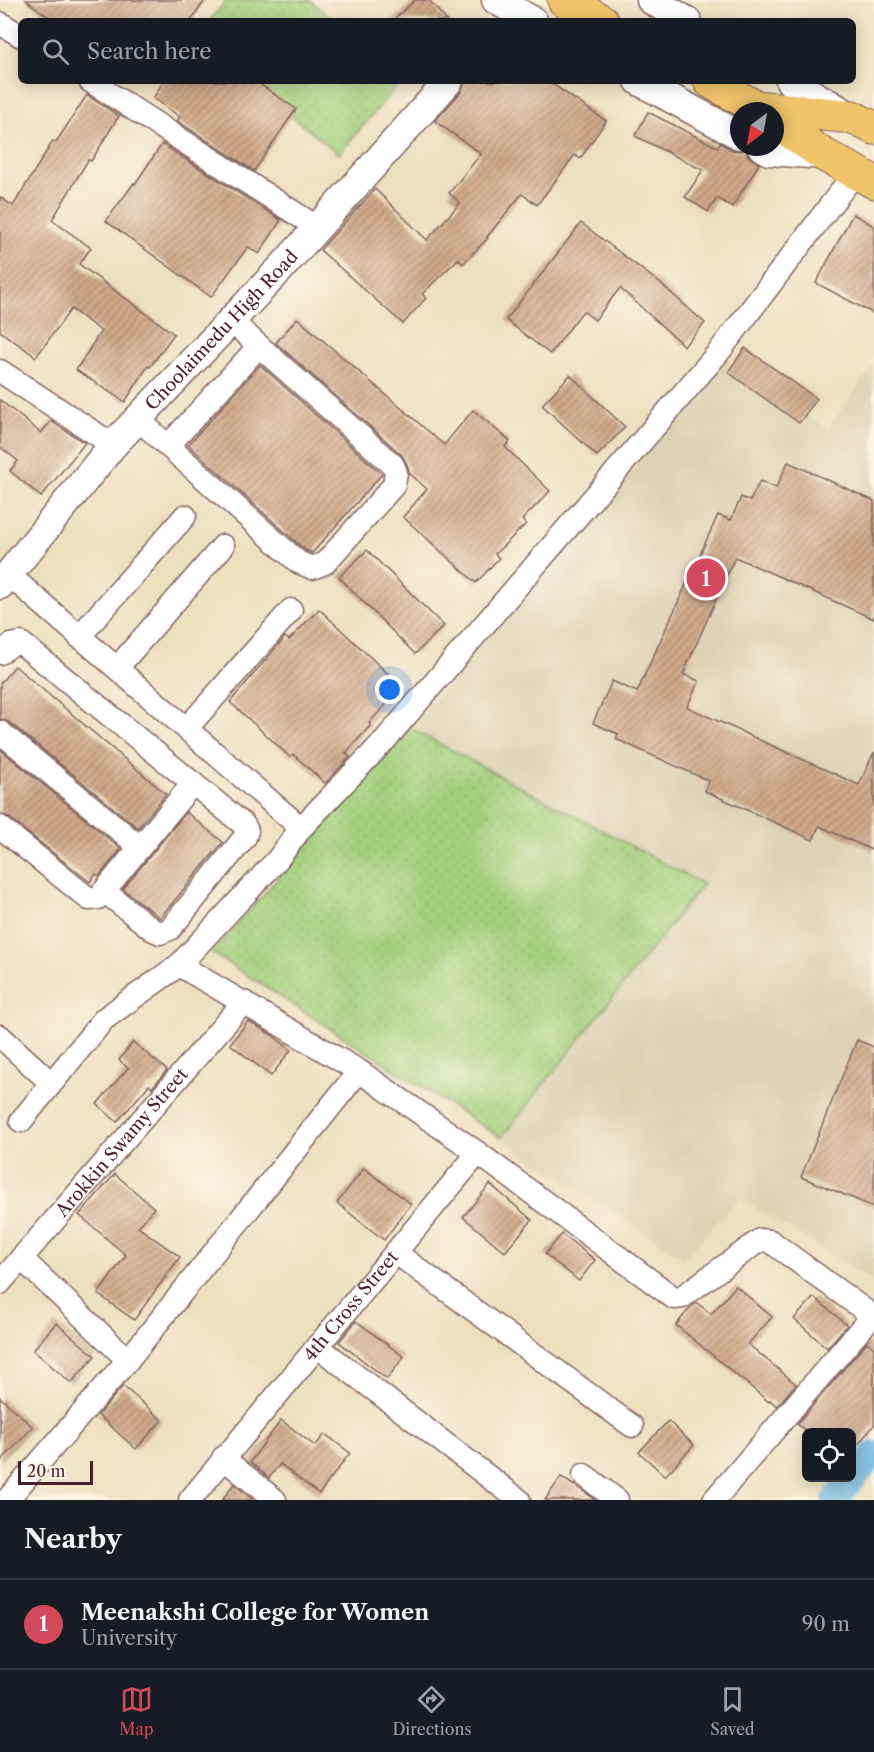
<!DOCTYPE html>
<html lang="en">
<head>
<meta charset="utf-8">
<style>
	:root { --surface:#171b24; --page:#242831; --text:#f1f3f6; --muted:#9ea1a6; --line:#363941; --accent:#d1495b }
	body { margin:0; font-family:"Libre Caslon Text",serif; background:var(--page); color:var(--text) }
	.controls { position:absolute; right:18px; bottom:18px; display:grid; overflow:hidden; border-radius:9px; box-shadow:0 3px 15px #0003 }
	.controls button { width:54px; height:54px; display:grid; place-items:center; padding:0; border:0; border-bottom:2px solid var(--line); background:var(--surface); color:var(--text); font:30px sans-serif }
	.compass { position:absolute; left:730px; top:102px; width:54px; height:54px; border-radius:50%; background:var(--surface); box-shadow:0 3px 15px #0003; rotate:212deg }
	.scale { position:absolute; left:18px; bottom:15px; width:75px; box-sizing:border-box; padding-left:6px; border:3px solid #4a1f2b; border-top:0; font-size:16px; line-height:21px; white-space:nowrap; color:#4a1f2b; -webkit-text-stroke:4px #fcf5e5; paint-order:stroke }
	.you { position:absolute; left:390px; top:690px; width:21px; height:21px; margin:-15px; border:4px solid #fff; border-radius:50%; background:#1a73e8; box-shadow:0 0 0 9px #1a73e833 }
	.badge { display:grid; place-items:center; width:39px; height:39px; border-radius:50%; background:var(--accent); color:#fff; font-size:20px; font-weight:700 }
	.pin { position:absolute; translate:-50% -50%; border:3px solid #fff; box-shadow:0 2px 6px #0006 }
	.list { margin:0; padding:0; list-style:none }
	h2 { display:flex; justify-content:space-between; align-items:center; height:78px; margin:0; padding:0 24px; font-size:26px }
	h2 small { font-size:20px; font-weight:400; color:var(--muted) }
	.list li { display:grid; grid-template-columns:39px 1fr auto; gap:18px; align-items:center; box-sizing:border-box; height:90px; padding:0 24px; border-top:2px solid var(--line) }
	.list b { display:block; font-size:22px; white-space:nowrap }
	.list p { margin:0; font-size:20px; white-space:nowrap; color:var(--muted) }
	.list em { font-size:20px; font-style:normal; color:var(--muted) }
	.icon { flex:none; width:33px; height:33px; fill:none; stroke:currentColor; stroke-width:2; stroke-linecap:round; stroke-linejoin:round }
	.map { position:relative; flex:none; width:874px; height:1500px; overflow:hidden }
	.search { position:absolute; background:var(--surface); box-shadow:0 3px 15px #0003; left:18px; right:18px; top:18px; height:66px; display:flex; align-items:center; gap:15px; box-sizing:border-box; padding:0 21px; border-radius:9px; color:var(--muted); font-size:22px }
	.sheet { height:168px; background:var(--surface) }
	nav { display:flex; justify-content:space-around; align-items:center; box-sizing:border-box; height:84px; border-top:2px solid var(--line); background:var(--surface); font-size:16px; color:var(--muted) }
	nav a { display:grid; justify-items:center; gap:3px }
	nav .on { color:var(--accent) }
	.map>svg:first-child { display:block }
	.built { fill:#ddd3b4 }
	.grass { fill:url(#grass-dots); stroke:#767854; stroke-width:1.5 }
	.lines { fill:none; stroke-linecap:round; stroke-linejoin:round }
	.canal { stroke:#69b5e2; stroke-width:26 }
	.building { fill:url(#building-hatch) }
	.minor-casing { stroke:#83635f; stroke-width:25 }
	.tertiary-casing { stroke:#83635f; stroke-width:31 }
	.primary-casing { stroke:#83635f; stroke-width:35 }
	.minor { stroke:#fff; stroke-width:22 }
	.tertiary { stroke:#fff; stroke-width:28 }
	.primary { stroke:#f0c469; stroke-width:33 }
	.labels { text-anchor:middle; stroke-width:5; stroke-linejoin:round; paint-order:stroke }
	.street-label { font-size:18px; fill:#4a1f2b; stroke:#fcf5e5 }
</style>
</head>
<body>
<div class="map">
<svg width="874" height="1500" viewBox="0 0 874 1500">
	<defs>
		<pattern id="grass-dots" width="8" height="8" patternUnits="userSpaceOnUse" patternTransform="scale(1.5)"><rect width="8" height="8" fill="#a3d07c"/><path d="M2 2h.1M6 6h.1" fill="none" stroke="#8eb26b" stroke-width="1.8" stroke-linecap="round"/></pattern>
		<pattern id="building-hatch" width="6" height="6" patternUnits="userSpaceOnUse" patternTransform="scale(1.5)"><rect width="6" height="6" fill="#d0aa8b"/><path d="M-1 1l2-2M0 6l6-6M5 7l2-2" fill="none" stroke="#ab8a72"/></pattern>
	</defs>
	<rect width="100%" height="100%" fill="#fcf5e5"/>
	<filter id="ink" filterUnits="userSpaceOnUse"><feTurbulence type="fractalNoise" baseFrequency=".0167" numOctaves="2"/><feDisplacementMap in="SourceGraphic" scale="12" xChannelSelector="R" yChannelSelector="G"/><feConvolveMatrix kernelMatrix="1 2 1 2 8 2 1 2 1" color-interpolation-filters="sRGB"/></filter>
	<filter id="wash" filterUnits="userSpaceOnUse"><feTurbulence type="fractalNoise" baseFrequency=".008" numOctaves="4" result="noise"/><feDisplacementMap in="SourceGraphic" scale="24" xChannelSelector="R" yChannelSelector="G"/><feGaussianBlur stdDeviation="1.35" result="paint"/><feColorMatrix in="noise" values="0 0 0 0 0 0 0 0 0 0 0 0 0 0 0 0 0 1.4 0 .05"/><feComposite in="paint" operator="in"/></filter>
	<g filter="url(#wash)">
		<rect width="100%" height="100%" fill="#ede0bf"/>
		<path class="built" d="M727 359 828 429 874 364V1282L740 1198 683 1258 501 1138 212 953 410 728Z"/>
		<g class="grass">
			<path d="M227 0H310L334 21H209Z"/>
			<path d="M246 81H401L339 154Z"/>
			<path d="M410 728 703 884 501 1138 212 953Z"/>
		</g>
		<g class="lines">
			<path class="canal" d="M835 1500 874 1454"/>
		</g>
		<g id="blocks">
			<g class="building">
				<path d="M26 0H205L191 21H54Z"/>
				<path d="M415 0H429L447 21H392Z"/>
				<path d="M164 81H255L296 109 254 171 177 121 180 117 153 98Z"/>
				<path d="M465 81H548L606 121 580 159 575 155 537 205 522 194 487 237 488 238 463 264 458 259 422 294 426 298 403 324 320 250 375 189 427 240 460 203 449 193 481 154 435 121 461 92Z"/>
				<path d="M87 95 119 116 91 161 88 160 52 220 91 248 79 264 174 334 150 367 148 366 125 402 76 370 101 331 71 309 36 357 0 331V197L13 206 53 141 56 142Z"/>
				<path d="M648 112 717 147 720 143 732 150 739 151 746 150 748 156 759 164 732 207 717 198 708 212 685 197 703 170 635 136Z"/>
				<path d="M162 144 281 220 259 254 248 247 211 297 106 221 134 183 135 184Z"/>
				<path d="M853 214 874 226V314L816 283Z"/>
				<path d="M581 223 661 284 705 323 684 346 620 288 595 320 583 311 550 354 506 320Z"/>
				<path d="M297 318 444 445 473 410 510 441 505 447 550 491 522 520 526 524 495 554 499 558 476 583 403 517 427 489 409 473 408 467 402 455 276 343Z"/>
				<path d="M745 348 817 399 799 423 728 372Z"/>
				<path d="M260 365 382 474 312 553 305 550 188 445Z"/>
				<path d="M570 375 625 427 597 456 542 405Z"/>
				<path d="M0 400 41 433 51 421 85 443 41 497 10 471 18 461 0 447Z"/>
				<path d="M788 462 874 501V619L735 557 683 674 699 681 687 707 859 785 874 752V851L819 826 813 840 705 791 709 781 616 739 618 734 593 723 612 681 637 692 718 515 731 520 741 497 750 501 760 481 776 488Z"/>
				<path d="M367 550 444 626 415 654 339 577Z"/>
				<path d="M319 609 402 687 369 723 371 725 346 753 350 757 325 783 293 754 290 757 230 702 285 637 289 640Z"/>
				<path d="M15 666 166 794 138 828 9 722 0 719V683Z"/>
				<path d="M0 749 121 849 99 876 96 874 90 882 8 817 0 814Z"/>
				<path d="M186 812 223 842 160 918 123 889Z"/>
				<path d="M248 1021 272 1035 291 1050 271 1076 230 1044Z"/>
				<path d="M857 1040 874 1047V1207L801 1177Z"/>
				<path d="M133 1042 167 1070 152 1088 149 1085 117 1122 97 1104 128 1068 119 1060Z"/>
				<path d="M364 1168 411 1204 384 1240 337 1203Z"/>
				<path d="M115 1174 154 1208 138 1227 180 1257 134 1320 98 1294 126 1255 79 1215Z"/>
				<path d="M490 1184 532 1220 505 1252 463 1217Z"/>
				<path d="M562 1234 595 1260 579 1281 545 1254Z"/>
				<path d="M736 1286 772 1317 748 1344 796 1384 777 1406 770 1400 769 1402 676 1325 690 1308 697 1303 711 1314Z"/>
				<path d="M814 1297 847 1325 827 1348 794 1319Z"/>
				<path d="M356 1321 404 1357 387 1379 339 1342Z"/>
				<path d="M56 1323 95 1356 71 1383 33 1350Z"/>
				<path d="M867 1342 874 1348V1425L852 1452V1432H808L797 1424Z"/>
				<path d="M123 1386 162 1420 136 1449 98 1415Z"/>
				<path d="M0 1397 33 1427 0 1462Z"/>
				<path d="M281 1420 315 1446 325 1434 350 1453 319 1494 280 1464 269 1478 250 1462Z"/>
				<path d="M668 1421 694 1445 665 1476 639 1452Z"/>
				<path d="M561 1477 586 1493 595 1500H545Z"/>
				<path d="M234 1484 253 1500H222Z"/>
			</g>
		</g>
	</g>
	<g filter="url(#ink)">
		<use href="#blocks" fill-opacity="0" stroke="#83635f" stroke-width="1.5"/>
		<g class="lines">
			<g class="minor-casing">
				<g id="minor">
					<path d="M0 23 21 36"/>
					<path d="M90 81 318 228"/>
					<path d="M0 371 113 445"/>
					<path d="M139 420 298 562 312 568 325 563 394 485 396 472 393 465 231 321"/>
					<path d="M168 446 259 346"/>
					<path d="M9 575 301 828"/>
					<path d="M79 637 185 516"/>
					<path d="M0 653 11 645 21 643 244 825 247 831 245 837 170 929 160 933 153 930 104 891 98 898 89 899 0 827"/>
					<path d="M117 668 223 546"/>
					<path d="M187 728 291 610"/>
					<path d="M0 732 140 847"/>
					<path d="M104 891 193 783"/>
					<path d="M179 965 359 1071 478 1153 674 1298 682 1297 760 1240 770 1241 874 1317"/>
					<path d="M0 1036 51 1083"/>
					<path d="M21 1121 104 1019 179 965 278 859 301 828 385 740 718 353 855 173"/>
					<path d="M396 1253 632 1426"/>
					<path d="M21 1258 128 1360"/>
					<path id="s1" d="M0 1283 244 1002"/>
					<path d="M317 1346 519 1500"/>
					<path d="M223 1458 275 1500"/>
					<path d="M584 1475 617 1500"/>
					<path d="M7 1500 128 1360 359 1071"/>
					<path id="s2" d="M190 1500 478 1153"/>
					<path d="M714 1500 872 1316"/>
				</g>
			</g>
			<g class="tertiary-casing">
				<g id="tertiary">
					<path d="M496 0 533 21"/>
					<path d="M651 0 687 21"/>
					<path d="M639 81 739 135"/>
					<path d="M790 81 850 116"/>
					<path d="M762 147 769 151 824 155"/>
					<path id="s3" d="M0 585 113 445 282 267 449 81"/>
				</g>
			</g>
			<g class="primary-casing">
				<g id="primary">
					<path d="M564 0 602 21"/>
					<path d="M710 81 762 111"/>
					<path d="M756 107 852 117 874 128"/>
					<path d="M775 121 824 155 874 182"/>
				</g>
			</g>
			<use href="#minor" class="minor"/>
			<use href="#tertiary" class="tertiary"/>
			<use href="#primary" class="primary"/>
		</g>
	</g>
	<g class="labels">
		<g class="street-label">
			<text dy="6" stroke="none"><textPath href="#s3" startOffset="338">Choolaimedu High Road</textPath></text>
			<text dy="6" stroke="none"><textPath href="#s1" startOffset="186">Arokkin Swamy Street</textPath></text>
			<text dy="6" stroke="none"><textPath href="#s2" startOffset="252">4th Cross Street</textPath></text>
		</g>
	</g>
</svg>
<div class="controls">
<button><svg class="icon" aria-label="locate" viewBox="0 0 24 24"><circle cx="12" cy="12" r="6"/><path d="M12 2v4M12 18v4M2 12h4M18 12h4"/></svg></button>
</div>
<svg class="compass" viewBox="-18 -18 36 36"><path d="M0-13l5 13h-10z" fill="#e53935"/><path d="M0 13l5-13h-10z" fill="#9ea1a6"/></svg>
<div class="scale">20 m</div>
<div class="you"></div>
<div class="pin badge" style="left:706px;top:578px">1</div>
<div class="search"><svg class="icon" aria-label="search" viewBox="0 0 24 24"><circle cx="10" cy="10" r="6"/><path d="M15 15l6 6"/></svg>Search here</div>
</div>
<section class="sheet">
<h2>Nearby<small></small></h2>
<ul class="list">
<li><span class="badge">1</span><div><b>Meenakshi College for Women</b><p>University</p></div><em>90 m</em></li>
</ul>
</section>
<nav>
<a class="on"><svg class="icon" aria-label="map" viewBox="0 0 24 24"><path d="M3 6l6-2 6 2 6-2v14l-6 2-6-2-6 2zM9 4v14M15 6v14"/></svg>Map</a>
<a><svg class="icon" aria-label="directions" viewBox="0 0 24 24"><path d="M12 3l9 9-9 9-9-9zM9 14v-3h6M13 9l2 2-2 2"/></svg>Directions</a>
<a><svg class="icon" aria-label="saved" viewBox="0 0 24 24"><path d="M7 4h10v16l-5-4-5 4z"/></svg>Saved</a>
</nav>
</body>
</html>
